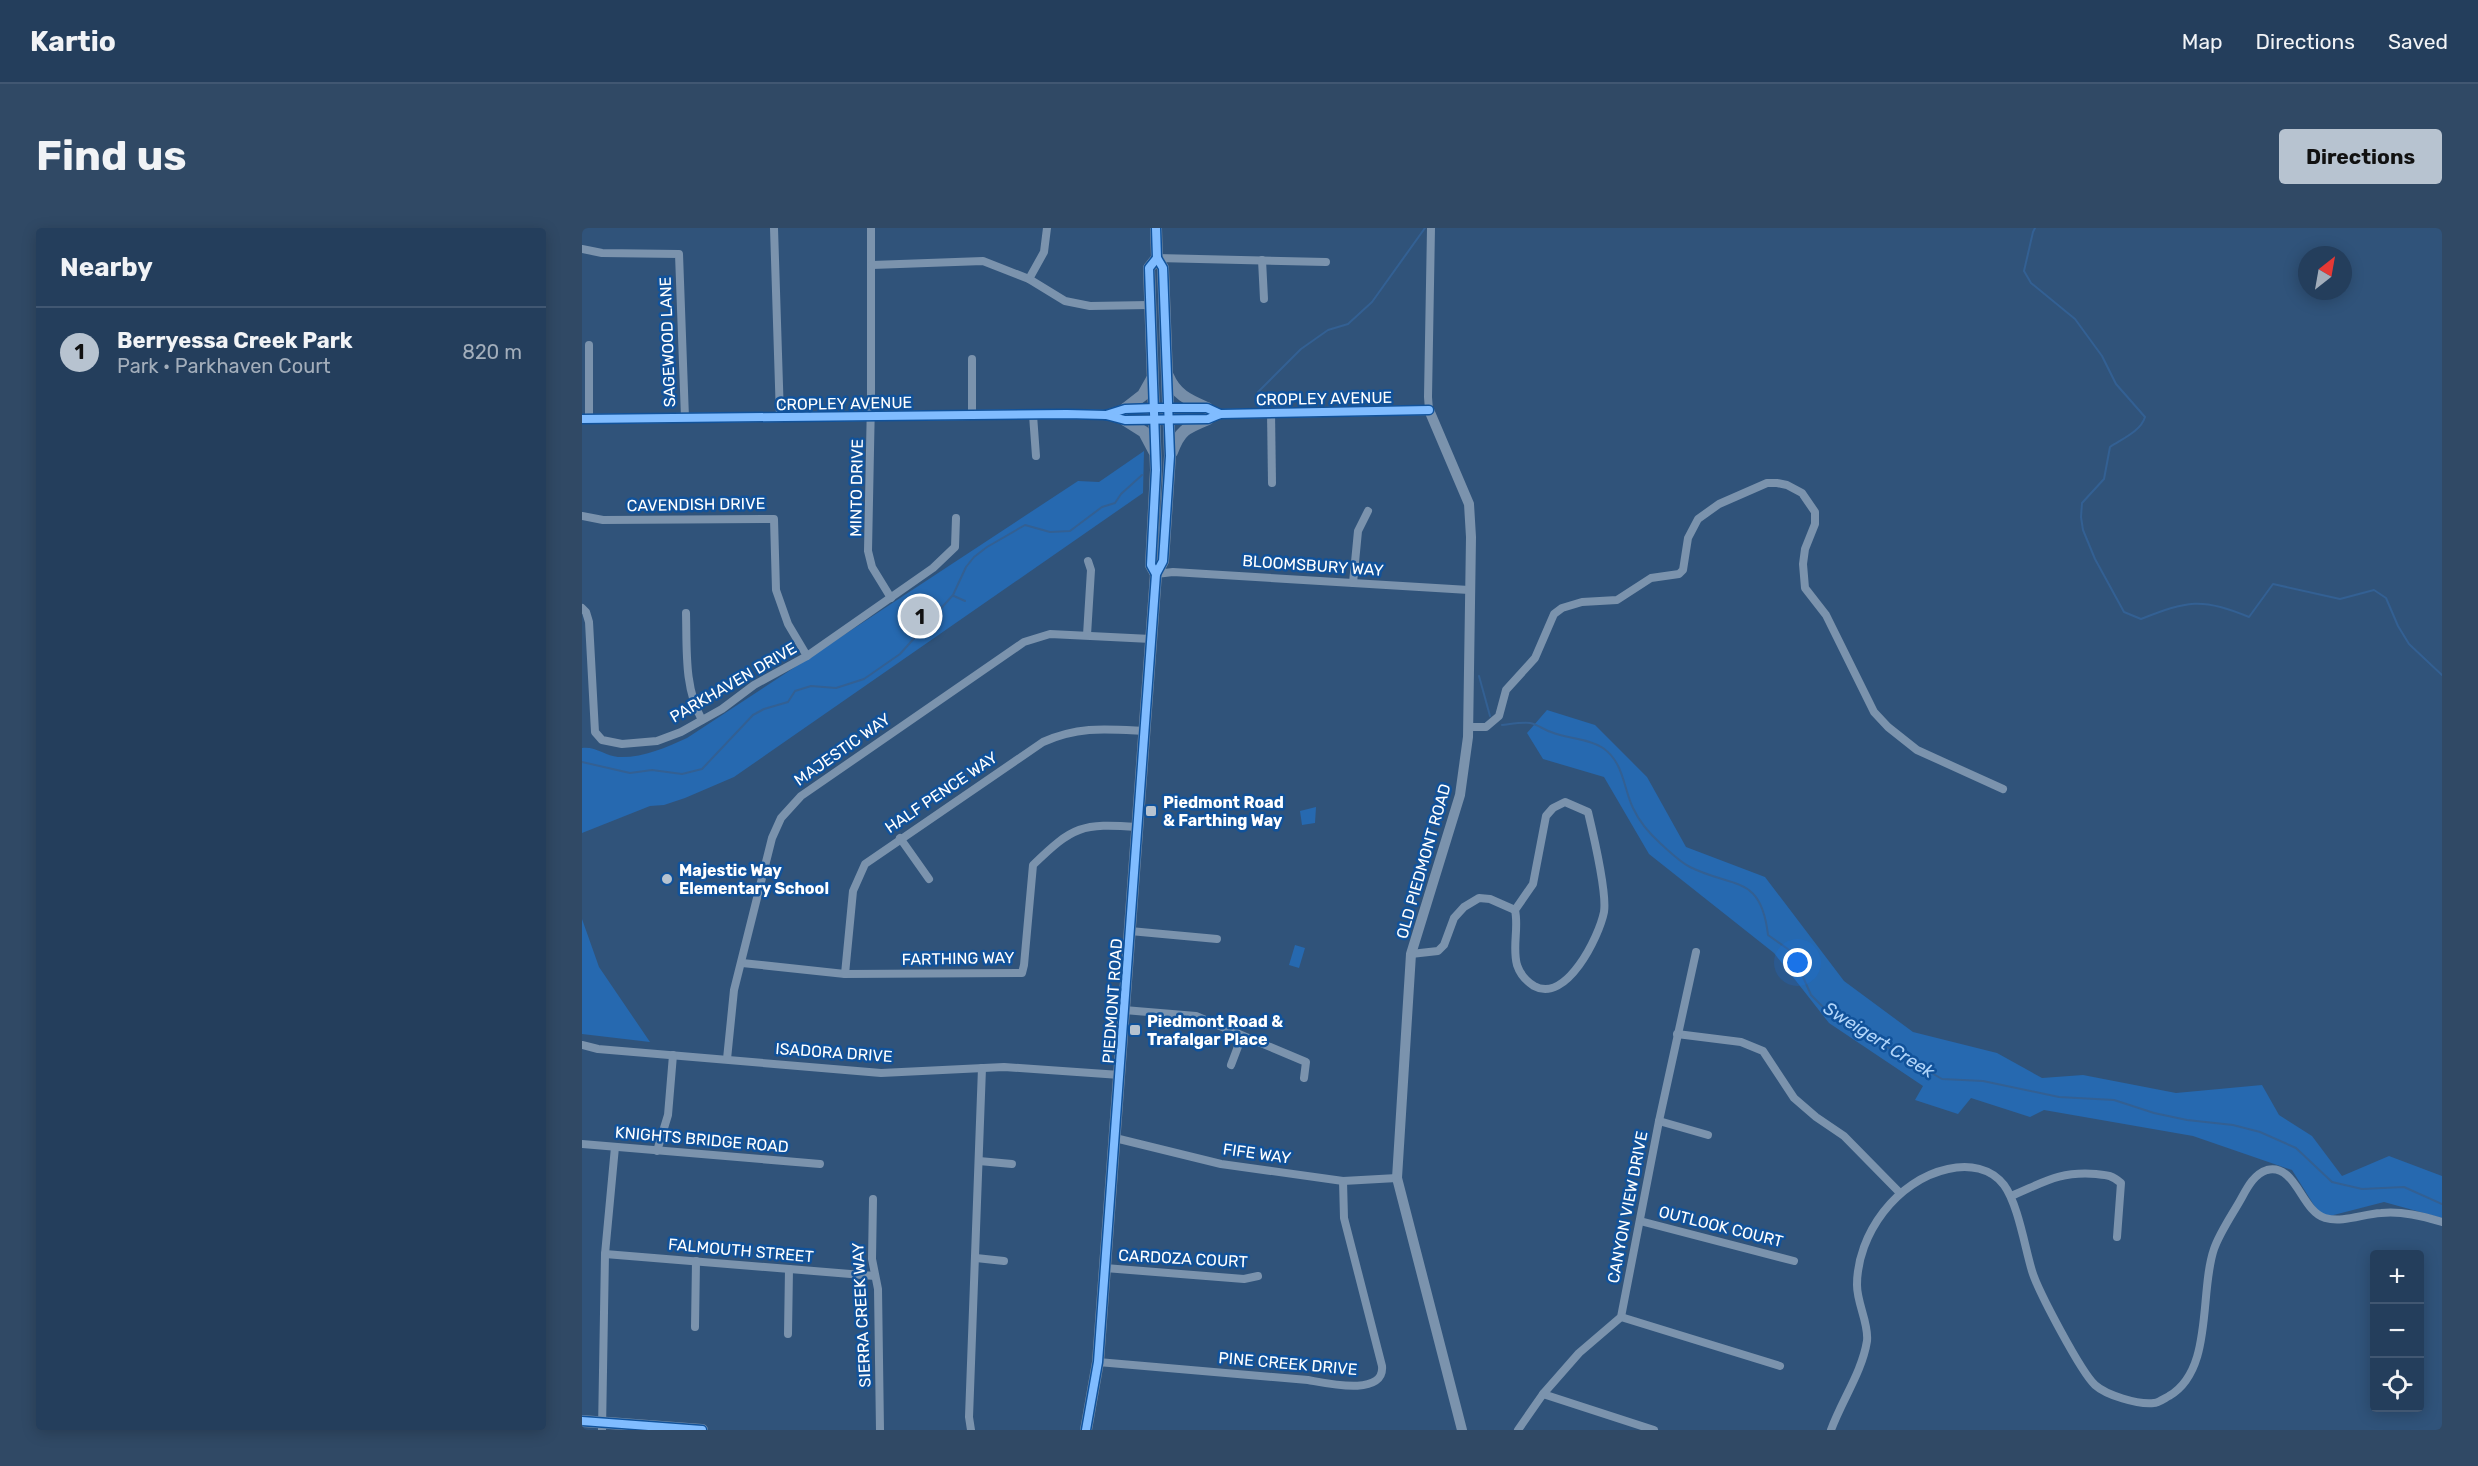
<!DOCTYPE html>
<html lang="en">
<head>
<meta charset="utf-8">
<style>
	:root { --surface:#243e5c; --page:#304965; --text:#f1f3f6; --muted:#a3aebb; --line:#415772; --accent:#b7c3d0 }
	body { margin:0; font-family:Rubik,sans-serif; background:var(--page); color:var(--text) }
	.controls { position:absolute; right:18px; bottom:18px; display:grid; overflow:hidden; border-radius:6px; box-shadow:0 3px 15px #0003 }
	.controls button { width:54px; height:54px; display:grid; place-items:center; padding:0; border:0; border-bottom:2px solid var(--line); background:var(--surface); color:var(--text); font:30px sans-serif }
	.compass { position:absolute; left:1716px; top:18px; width:54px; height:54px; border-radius:50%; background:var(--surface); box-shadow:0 3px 15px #0003; rotate:31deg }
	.you { position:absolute; left:1216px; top:735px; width:21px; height:21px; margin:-15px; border:4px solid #fff; border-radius:50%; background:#1a73e8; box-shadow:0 0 0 9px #1a73e833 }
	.badge { display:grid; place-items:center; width:39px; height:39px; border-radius:50%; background:var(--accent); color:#111; font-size:20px; font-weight:700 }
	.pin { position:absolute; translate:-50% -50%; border:3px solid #fff; box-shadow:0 2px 6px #0006 }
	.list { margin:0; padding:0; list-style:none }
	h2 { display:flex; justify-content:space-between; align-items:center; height:78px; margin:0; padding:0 24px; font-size:26px }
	h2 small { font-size:20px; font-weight:400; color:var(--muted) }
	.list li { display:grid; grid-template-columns:39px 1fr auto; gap:18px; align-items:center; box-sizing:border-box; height:90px; padding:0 24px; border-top:2px solid var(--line) }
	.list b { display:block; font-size:22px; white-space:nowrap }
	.list p { margin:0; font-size:20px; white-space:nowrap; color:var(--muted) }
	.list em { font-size:20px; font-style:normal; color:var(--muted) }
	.icon { flex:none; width:33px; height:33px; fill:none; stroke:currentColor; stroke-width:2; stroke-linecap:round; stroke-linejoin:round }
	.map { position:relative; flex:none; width:1860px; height:1202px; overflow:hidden; border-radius:6px }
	header { display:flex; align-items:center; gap:36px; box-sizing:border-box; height:84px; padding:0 30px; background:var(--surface); border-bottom:2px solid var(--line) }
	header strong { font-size:28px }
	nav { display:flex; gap:33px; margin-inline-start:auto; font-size:21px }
	.intro { display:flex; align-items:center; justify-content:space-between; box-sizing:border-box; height:144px; padding:0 36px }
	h1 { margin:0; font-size:42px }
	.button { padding:15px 27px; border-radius:6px; background:var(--accent); color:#111; font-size:21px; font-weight:700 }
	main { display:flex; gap:36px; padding:0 36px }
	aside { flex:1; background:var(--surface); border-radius:6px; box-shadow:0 3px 15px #0003 }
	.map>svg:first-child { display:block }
	.green { fill:#2669b0 }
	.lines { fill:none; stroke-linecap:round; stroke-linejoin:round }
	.stream { stroke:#336093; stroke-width:2 }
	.minor { stroke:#7b93ad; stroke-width:8 }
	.tertiary { stroke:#7b93ad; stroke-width:10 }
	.secondary { stroke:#768ea9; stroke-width:12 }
	.cycleway-casing { stroke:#11529a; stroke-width:11 }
	.cycleway { stroke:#80bcff; stroke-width:8 }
	.poi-dot { fill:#b7c3d0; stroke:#11529a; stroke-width:2 }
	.labels { text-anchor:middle; stroke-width:5; stroke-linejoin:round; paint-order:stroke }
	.street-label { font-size:16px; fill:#fff; stroke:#11529a }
	.poi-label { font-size:16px; font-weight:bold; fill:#fff; stroke:#11529a; text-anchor:start }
	.water-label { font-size:18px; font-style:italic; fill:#b1d5fa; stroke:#11529a }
</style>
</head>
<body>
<header>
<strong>Kartio</strong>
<nav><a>Map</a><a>Directions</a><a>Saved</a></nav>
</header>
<div class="intro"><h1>Find us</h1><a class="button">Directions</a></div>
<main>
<aside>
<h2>Nearby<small></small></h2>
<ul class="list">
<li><span class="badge">1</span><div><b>Berryessa Creek Park</b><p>Park · Parkhaven Court</p></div><em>820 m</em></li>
</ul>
</aside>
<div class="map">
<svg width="1860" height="1202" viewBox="0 0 1860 1202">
	<rect width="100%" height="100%" fill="#30537a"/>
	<g class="green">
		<path d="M562 223 561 265 152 549 103 570 82 577 68 578 0 605V520C13 518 24 528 36 529 61 530 83 520 105 510L496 253 517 254Z"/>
		<path d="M965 482 1013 497 1065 549 1104 619 1183 649 1262 753 1331 804 1415 825 1460 850 1501 847 1594 865 1680 857 1697 887 1730 908 1760 948 1807 928 1860 948V990L1802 974 1740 990 1710 942 1611 908 1462 882 1448 889 1389 870 1376 886 1333 872 1341 858 1247 795 1192 725 1067 626 1022 549 961 531 945 505Z"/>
		<path d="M734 579 733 595 720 597 718 583Z"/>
		<path d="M0 691 17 739 68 814 0 806Z"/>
		<path d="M713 717 723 720 717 740 707 737Z"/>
	</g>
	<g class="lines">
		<g class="stream">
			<path d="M1453 0 1451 4 1442 43 1449 55 1493 91 1520 128 1534 156 1563 189C1559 203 1540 211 1528 219L1522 251 1500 275 1499 289 1501 302 1513 331 1542 384 1559 391C1605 373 1620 369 1667 389L1691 356 1758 371 1792 362 1804 370 1816 398 1827 416 1860 447"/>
			<path d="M676 164 719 121 746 102 766 96 790 74 843 0"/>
			<path d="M372 368 383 373"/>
			<path d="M897 448 908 488"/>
			<path d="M920 497C929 496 940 494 948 495 955 496 962 502 969 504 986 511 1006 510 1021 520 1042 535 1041 559 1051 580 1057 593 1069 607 1079 616 1088 624 1098 634 1108 639 1152 661 1179 646 1186 707L1210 724 1229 767 1247 785 1360 851 1401 853 1477 869 1532 872 1572 885 1605 892 1651 897 1678 904 1714 920 1750 954 1780 961 1822 959 1860 976"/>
			<path d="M0 534 48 545 70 542 100 546 120 541 171 487 182 481 206 474 213 463 229 458 254 460 282 451 318 426 371 367 384 339 392 329 405 319 443 297 468 304 488 303 520 279 533 275 539 266 560 247"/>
		</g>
		<g class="minor">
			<path d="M192 0 198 189"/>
			<path d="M289 0V172L286 323 290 339 309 370"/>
			<path d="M0 21 20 25 97 26 103 190"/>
			<path d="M575 30 744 34"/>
			<path d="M680 32 682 71"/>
			<path d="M290 37 401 33 447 51 483 73 508 78 567 77"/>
			<path d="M447 51 462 24 465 0"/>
			<path d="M7 117V191"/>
			<path d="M847 182 846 169 849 0"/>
			<path d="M689 184 690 255"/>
			<path d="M390 187V131"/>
			<path d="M451 187 454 228"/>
			<path d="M0 288 21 292 192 291 194 362 206 396 225 428"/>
			<path d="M574 346 591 344 887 362"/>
			<path d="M771 355 776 303 786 283"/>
			<path d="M0 380 4 384 7 394 13 504 20 512 40 516 75 513 99 504 140 481 172 457 225 428 351 340 373 319 374 290"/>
			<path d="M104 385C105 421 102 460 120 492"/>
			<path d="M505 407 509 342 506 333"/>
			<path d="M886 499H904L917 488 924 462 953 430 972 386 980 380 1000 374 1035 372 1069 350 1097 346 1101 342 1106 310 1116 291 1137 276 1185 255H1195L1205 257 1220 265 1233 284V296L1223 321 1221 336 1223 360 1244 387 1292 484 1306 499 1335 522 1421 561"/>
			<path d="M983 574 1006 584C1011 605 1025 665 1022 684 1017 709 984 776 952 758 944 753 938 746 935 737 930 719 937 700 933 682L951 656 964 588 971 580Z"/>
			<path d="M318 610 347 651"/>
			<path d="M548 703 635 711"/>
			<path d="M829 726 856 723 862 717 872 690 882 679 897 670 908 671 933 682"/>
			<path d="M160 735 263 746 440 745 442 737 451 637C491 598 500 595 555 599"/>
			<path d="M263 746 271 663 283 636 461 514C497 498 524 501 562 503"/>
			<path d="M542 782 614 788 724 834 722 850"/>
			<path d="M1095 806 1159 814 1181 823 1212 870 1234 889 1262 908 1318 965"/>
			<path d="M0 817 16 821 299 845 422 839 538 847"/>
			<path d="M145 831 152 762 190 610 199 590 219 568 442 414 468 406 569 411"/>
			<path d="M649 837 660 808"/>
			<path d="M1077 893 1126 907"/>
			<path d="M533 910 639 936 761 953 815 950"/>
			<path d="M0 916 238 936"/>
			<path d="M75 923 86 887 91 827"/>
			<path d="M397 933 430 936"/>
			<path d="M1429 968C1461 955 1476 943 1514 946 1525 947 1530 947 1539 955L1535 1009"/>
			<path d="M291 971 290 1031 296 1061 298 1202"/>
			<path d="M1058 993 1212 1033"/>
			<path d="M23 1026 293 1048"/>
			<path d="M394 1030 422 1033"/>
			<path d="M523 1040 662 1051 676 1048"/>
			<path d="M1039 1089 1198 1138"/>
			<path d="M113 1099 114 1033"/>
			<path d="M206 1106 207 1041"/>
			<path d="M516 1134 726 1152C744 1155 803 1169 800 1138L762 990 761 953"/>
			<path d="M961 1166 1072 1202"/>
			<path d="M20 1202 23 1026 33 919"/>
			<path d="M389 1202 387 1189 400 840"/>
			<path d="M936 1202 961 1166 997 1125 1039 1089 1077 893 1114 724"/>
			<path d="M1249 1202C1260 1172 1280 1144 1285 1113 1287 1095 1275 1076 1275 1057 1275 1006 1315 952 1366 941 1387 936 1409 940 1422 957 1436 976 1443 1020 1450 1043 1456 1063 1499 1144 1513 1157 1524 1167 1556 1177 1572 1175 1576 1175 1583 1170 1587 1168 1632 1142 1617 1064 1632 1021 1638 1004 1650 987 1659 971 1665 960 1672 946 1685 942 1714 935 1719 983 1743 990 1761 995 1781 986 1799 985 1820 983 1840 988 1860 994"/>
		</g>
		<g class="tertiary">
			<path d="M524 187 543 181 624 180"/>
			<path d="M0 191 485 186 524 187 543 192 626 191 638 186 847 182 887 276 889 309 886 509 878 567 829 726 815 950 880 1202"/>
		</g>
		<g class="secondary">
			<path d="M586 148C594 167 607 172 625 180"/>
			<path d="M543 181 561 167 570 151"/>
			<path d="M543 192 562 204 572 223"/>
			<path d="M590 224C598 202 604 200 626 191"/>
			<path d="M574 346 569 337 574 242 567 40 575 30"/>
			<path d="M0 1193 120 1202"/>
			<path d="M504 1202 516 1134 574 346 581 333 588 228 581 40 575 30 574 0"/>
		</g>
		<g class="cycleway-casing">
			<g id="cycleway">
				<path d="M524 187 543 181 573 180H625L638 186"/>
				<path d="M0 191 485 186 524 187 543 192 626 191 638 186 847 182"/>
				<path d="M574 346 569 337 574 242 567 40 575 30"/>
				<path d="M0 1193 120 1202"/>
				<path d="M504 1202 516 1134 574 346 581 333 588 228 581 40 575 30 574 0"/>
			</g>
		</g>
		<use href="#cycleway" class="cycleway"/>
	</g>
	<g class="poi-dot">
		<rect x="563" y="577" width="12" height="12" rx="3"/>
		<circle cx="85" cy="651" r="6"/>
		<rect x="547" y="796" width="12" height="12" rx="3"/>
	</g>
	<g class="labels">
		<g class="street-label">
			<text transform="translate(85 114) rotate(-92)" y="6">SAGEWOOD LANE</text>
			<text transform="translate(742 170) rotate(-1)" y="6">CROPLEY AVENUE</text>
			<text transform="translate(262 175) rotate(-1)" y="6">CROPLEY AVENUE</text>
			<text transform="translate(274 260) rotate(-89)" y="6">MINTO DRIVE</text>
			<text transform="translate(114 276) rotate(-1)" y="6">CAVENDISH DRIVE</text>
			<text transform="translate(731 337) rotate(4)" y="6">BLOOMSBURY WAY</text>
			<text transform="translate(151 454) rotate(-30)" y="6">PARKHAVEN DRIVE</text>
			<text transform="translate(260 521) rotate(-35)" y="6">MAJESTIC WAY</text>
			<text transform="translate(359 564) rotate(-34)" y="6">HALF PENCE WAY</text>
			<text transform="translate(841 633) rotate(-74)" y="6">OLD PIEDMONT ROAD</text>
			<text transform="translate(376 730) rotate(-1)" y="6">FARTHING WAY</text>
			<text transform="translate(530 773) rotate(-86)" y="6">PIEDMONT ROAD</text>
			<text transform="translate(252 824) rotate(4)" y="6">ISADORA DRIVE</text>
			<text transform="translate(120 911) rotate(5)" y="6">KNIGHTS BRIDGE ROAD</text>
			<text transform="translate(675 925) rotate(8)" y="6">FIFE WAY</text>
			<text transform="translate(1045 979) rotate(-79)" y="6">CANYON VIEW DRIVE</text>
			<text transform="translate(1139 998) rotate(14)" y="6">OUTLOOK COURT</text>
			<text transform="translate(159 1022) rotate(5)" y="6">FALMOUTH STREET</text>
			<text transform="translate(601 1030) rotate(3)" y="6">CARDOZA COURT</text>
			<text transform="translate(279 1087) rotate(-93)" y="6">SIERRA CREEK WAY</text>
			<text transform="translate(706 1135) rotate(5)" y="6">PINE CREEK DRIVE</text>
		</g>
		<g class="poi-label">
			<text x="581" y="580">Piedmont Road<tspan x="581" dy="18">&amp; Farthing Way</tspan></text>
			<text x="97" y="648">Majestic Way<tspan x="97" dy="18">Elementary School</tspan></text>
			<text x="565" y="799">Piedmont Road &amp;<tspan x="565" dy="18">Trafalgar Place</tspan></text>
		</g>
		<g class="water-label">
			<text transform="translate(1297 812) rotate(32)" y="6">Sweigert Creek</text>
		</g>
	</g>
</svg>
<div class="controls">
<button>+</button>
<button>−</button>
<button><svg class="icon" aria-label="locate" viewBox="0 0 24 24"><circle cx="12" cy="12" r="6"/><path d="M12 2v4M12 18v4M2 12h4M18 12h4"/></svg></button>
</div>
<svg class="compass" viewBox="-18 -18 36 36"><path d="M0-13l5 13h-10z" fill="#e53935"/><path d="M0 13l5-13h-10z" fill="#a3aebb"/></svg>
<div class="you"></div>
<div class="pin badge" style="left:338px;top:388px">1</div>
</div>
</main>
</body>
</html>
